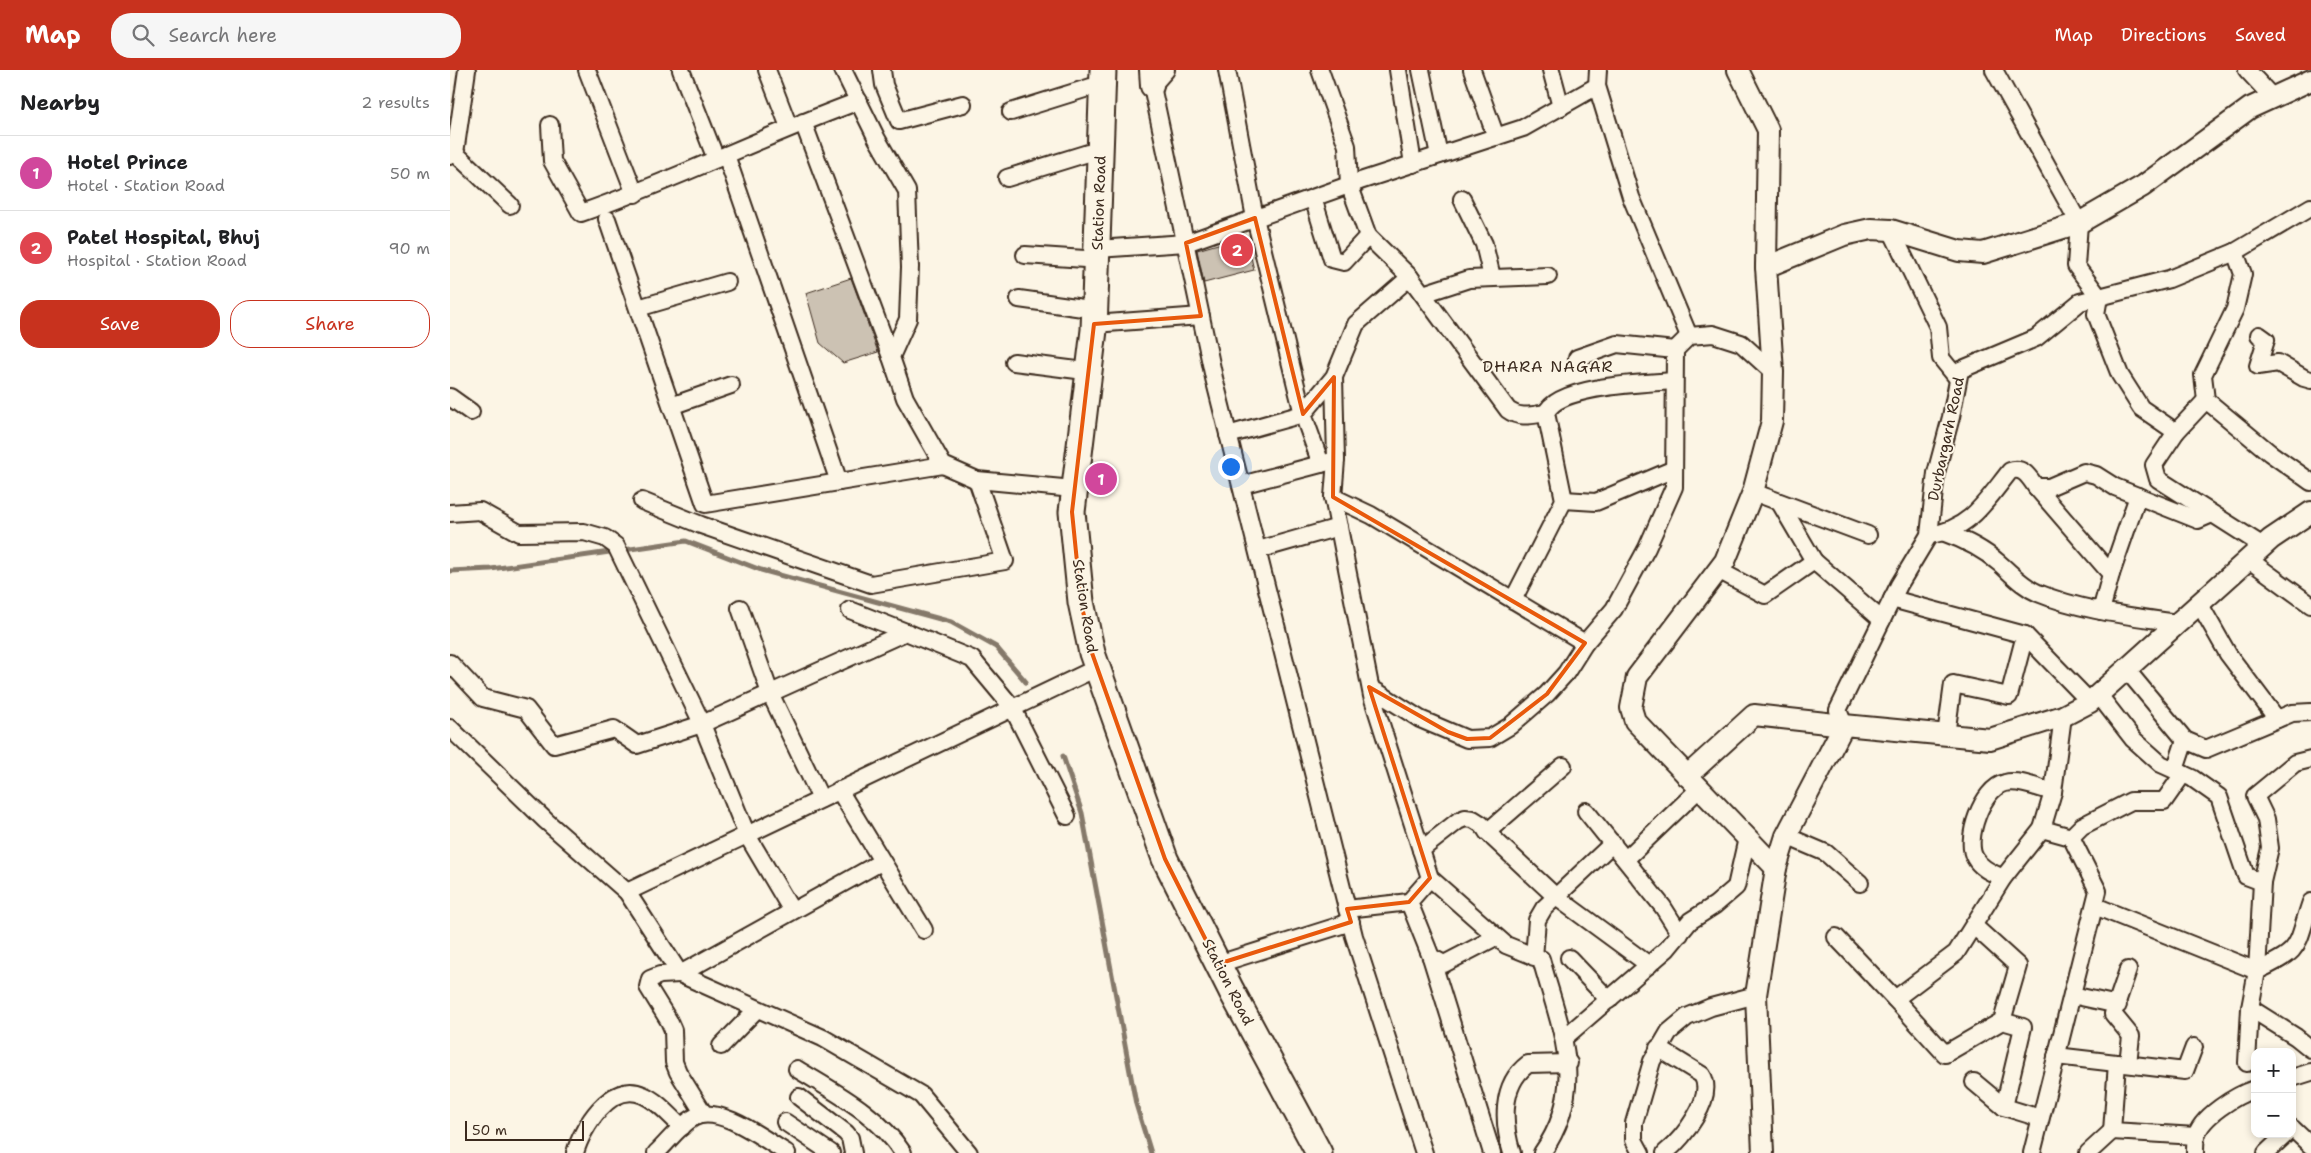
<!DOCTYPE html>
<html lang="en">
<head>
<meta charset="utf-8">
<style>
	:root { --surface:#fff; --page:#f6f6f6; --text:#202124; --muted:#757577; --line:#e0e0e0; --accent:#c8321e }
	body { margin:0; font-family:"Shantell Sans",sans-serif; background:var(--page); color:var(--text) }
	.controls { position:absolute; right:15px; bottom:15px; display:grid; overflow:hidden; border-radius:10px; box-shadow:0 2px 8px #0003 }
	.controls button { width:45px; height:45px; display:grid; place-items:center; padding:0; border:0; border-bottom:1px solid var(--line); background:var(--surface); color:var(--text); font:25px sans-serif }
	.scale { position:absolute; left:15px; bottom:12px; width:119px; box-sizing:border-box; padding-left:5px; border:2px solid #3b2a1e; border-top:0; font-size:14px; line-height:18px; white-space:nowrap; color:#3b2a1e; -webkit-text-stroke:4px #fcf5e5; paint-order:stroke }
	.you { position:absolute; left:780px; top:396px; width:18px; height:18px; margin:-12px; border:4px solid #fff; border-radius:50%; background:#1a73e8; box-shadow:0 0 0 8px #1a73e833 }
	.badge { display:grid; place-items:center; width:32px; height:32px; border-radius:50%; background:var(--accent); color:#fff; font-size:16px; font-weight:700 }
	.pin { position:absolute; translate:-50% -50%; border:2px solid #fff; box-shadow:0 1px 5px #0006 }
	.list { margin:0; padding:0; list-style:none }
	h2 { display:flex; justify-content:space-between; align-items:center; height:65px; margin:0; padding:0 20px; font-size:21px }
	h2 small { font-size:16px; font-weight:400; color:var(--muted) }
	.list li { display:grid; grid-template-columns:32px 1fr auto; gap:15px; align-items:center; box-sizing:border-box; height:75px; padding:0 20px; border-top:1px solid var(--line) }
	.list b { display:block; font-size:19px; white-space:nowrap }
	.list p { margin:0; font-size:16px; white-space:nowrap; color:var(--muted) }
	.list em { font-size:16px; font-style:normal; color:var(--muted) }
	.actions { display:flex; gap:10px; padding:15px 20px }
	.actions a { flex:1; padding:11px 0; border:1px solid var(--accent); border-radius:20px; text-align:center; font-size:18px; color:var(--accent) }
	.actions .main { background:var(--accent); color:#fff }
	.icon { flex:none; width:28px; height:28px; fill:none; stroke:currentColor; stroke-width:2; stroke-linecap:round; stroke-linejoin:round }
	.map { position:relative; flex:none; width:1861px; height:1083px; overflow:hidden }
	header { display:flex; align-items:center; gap:30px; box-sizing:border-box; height:70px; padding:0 25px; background:var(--accent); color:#fff }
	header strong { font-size:24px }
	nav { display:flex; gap:28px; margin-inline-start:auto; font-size:18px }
	.search { width:350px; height:45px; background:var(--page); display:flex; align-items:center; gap:12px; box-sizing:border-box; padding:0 18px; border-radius:20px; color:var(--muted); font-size:19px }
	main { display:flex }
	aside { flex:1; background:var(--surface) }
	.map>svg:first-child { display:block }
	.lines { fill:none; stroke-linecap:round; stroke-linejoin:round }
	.stream { stroke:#85796b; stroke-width:5 }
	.building { fill:#ccc2b3; stroke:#3b2a1e }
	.minor-casing { stroke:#3b2a1e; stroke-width:20 }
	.tertiary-casing { stroke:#3b2a1e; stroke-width:24 }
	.secondary-casing { stroke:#3b2a1e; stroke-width:26 }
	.primary-casing { stroke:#3b2a1e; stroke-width:29 }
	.minor { stroke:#fcf5e5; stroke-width:16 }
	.tertiary { stroke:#fcf5e5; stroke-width:20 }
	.secondary { stroke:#fcf5e5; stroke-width:22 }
	.primary { stroke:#fcf5e5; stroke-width:25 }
	.marked { fill:none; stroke:#e8590c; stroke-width:4; stroke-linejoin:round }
	.labels { text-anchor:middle; stroke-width:4; stroke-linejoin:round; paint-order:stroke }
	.street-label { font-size:15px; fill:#3b2a1e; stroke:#fcf5e5 }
	.neighbourhood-label { font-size:16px; letter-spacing:1px; fill:#3b2a1e; stroke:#fcf5e5 }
</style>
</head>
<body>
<header>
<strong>Map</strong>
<div class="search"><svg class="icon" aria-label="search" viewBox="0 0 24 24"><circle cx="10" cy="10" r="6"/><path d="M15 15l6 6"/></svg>Search here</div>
<nav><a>Map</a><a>Directions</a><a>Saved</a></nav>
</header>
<main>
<aside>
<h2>Nearby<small>2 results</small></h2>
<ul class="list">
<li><span class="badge" style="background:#d1479c">1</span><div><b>Hotel Prince</b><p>Hotel · Station Road</p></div><em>50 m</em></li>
<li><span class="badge" style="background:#e0444e">2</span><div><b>Patel Hospital, Bhuj</b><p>Hospital · Station Road</p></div><em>90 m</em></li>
</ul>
<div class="actions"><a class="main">Save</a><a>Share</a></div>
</aside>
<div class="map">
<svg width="1861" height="1083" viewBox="0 0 1861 1083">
	<rect width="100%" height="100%" fill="#fcf5e5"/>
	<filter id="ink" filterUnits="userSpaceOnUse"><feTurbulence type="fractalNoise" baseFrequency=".02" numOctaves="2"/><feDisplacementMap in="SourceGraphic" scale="10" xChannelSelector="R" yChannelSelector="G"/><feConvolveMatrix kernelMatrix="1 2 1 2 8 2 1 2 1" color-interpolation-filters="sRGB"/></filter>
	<g filter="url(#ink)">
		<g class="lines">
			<g class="stream">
				<path d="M0 501 41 499 236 471 311 500 501 552 546 577 576 612"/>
				<path d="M613 686 632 743 686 1034 701 1083"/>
			</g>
		</g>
		<g class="building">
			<path d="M796 166 804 200 754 213 747 180Z"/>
			<path d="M401 208 428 282 393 293 370 273 356 223Z"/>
		</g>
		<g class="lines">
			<g class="minor-casing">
				<g id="minor">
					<path d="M137 0 185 124"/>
					<path d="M231 0 266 89"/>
					<path d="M317 0 339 57"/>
					<path d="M393 0 427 69 457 121 460 197 458 249 441 287 455 328 493 395 527 410 613 418"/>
					<path d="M432 0 434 15 449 51 513 34"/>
					<path d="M716 0 702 16 764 308 904 866 974 1083"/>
					<path d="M777 0 805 148 853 344 871 394"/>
					<path d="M870 0 897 76 899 114 918 166"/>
					<path d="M948 0 963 94"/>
					<path d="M971 0 989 85"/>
					<path d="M1022 0 1046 67"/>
					<path d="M1101 0 1111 37"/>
					<path d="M1148 0 1147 16 1181 127 1239 266"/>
					<path d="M1544 0 1629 153 1626 196 1649 227 1646 244 1670 305 1691 338 1726 362"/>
					<path d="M1797 0 1823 28"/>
					<path d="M561 42 641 17"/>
					<path d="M353 52 441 287"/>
					<path d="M100 55 102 91 131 143C226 110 315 65 409 31"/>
					<path d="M5 83 60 135"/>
					<path d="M276 85 389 412"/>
					<path d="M0 86 5 83 17 0"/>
					<path d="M557 108 638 83"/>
					<path d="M863 128 882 189 894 192 918 166 960 207 1058 340C1070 349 1082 345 1096 343"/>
					<path d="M1012 129 1034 174 1042 207"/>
					<path d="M157 149 255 434 493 395"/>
					<path d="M1441 160 1488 257 1491 288 1508 309"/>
					<path d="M647 179 736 173 910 111 1073 58 1147 16"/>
					<path d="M1785 182 1793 204 1785 239 1753 305 1756 330 1820 383 1861 412"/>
					<path d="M575 185 635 189"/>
					<path d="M973 224 1019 209 1098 206"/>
					<path d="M569 229 633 238"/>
					<path d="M188 238 277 212"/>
					<path d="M644 254 751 246"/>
					<path d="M1809 265 1816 270 1808 296 1828 293 1854 308 1861 310"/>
					<path d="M1127 288 1167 274 1225 280"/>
					<path d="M564 292 627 300"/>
					<path d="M0 327 21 342"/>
					<path d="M1756 330 1726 362 1704 395 1708 409 1813 476"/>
					<path d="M221 336 281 315"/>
					<path d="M778 365 853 344 884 307 906 254 960 207"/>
					<path d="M886 390 883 427 922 626 980 808 1056 875 1091 889C1110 959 1139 1016 1092 1083"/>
					<path d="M791 415 886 390 884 307"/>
					<path d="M1586 417 1661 504"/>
					<path d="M1303 422 1418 465"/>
					<path d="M883 427 921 445 1135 573"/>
					<path d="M1114 430 1146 432 1224 399"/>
					<path d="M192 431 251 455 421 514 555 491 527 410"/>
					<path d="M1330 433 1364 491"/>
					<path d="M0 443 30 441 69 463 134 462 155 468 166 476 249 647 297 765 342 841"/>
					<path d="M1495 463C1515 470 1533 479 1549 493 1562 504 1572 516 1588 523 1632 541 1681 546 1727 553"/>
					<path d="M1479 465C1520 460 1536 431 1560 401 1573 396 1579 407 1586 417H1599L1634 402 1646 405 1665 417 1748 450 1762 444"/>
					<path d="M808 480 889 457"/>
					<path d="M1798 489 1861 535"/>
					<path d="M1268 500 1315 525 1364 491 1432 550"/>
					<path d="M1442 529 1575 565 1640 632"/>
					<path d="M1063 530 1114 430 1096 343C1108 315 1197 313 1224 311"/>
					<path d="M1749 533 1778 584 1827 649"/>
					<path d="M290 538 320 623 371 729"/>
					<path d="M400 540 456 562"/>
					<path d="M1651 541 1661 504 1688 426"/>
					<path d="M0 593 33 628 76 639 104 675 164 659 187 675 252 654 456 562 522 589 562 637 617 746"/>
					<path d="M1676 599 1735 670 1756 679 1842 643 1861 642"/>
					<path d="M921 618 970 649 1017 669 1040 668 1060 656 1097 624 1116 603 1135 573 1164 539 1197 478 1224 417 1225 280 1239 266 1263 264 1291 273 1323 302"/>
					<path d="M1648 624 1683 669 1711 694 1742 708 1769 727 1796 806 1812 812"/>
					<path d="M1394 655 1388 640 1449 515 1479 465 1486 403 1501 347 1510 300 1586 268 1630 232 1719 209 1785 182 1861 137"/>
					<path d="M0 658 96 751 177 822 230 904 373 968 471 1025 519 1083"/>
					<path d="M1496 665 1503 614 1559 626 1575 565"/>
					<path d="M1725 700 1735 670"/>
					<path d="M389 720 474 860"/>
					<path d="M1136 741 1213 837 1230 864"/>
					<path d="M1592 759 1603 722 1613 646"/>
					<path d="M1037 762 1113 696"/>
					<path d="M1336 766 1376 783 1410 813"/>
					<path d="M971 780 1008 751 1015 748 1023 749 1031 754 1044 769 1105 826 1199 895"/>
					<path d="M1176 789 1249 719"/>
					<path d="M1553 808C1543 803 1531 799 1525 788 1514 770 1532 718 1555 713 1569 709 1590 719 1603 722"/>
					<path d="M177 822 636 603"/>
					<path d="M959 832 980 808"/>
					<path d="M1645 836 1807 901C1854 879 1845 878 1861 832"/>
					<path d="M897 839 959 832 981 887 994 894 1046 867"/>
					<path d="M1386 867 1445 929 1506 883 1553 808 1592 759 1621 767 1632 756 1681 731H1714L1733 704"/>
					<path d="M981 887 1042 1083"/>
					<path d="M1084 887 1087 850 1094 838 1163 773"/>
					<path d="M1119 888 1159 930"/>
					<path d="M768 894 901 852"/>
					<path d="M1678 900 1663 944 1681 966 1678 994"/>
					<path d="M1622 925 1668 935"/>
					<path d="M1445 929 1495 984 1552 951 1568 896 1524 856"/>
					<path d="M1800 938 1846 967 1861 979"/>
					<path d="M1552 951 1573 957 1554 1037"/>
					<path d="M1114 968 1217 879 1240 851 1265 835 1286 817 1297 768"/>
					<path d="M271 976 307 939"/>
					<path d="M1208 978 1252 1005C1266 1028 1232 1069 1215 1083"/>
					<path d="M1606 986 1735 1001 1744 977"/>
					<path d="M1667 993 1662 1061 1746 1066"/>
					<path d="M1797 993 1800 938 1807 901 1812 812 1820 778 1816 749 1805 726 1845 693 1861 689"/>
					<path d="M347 999C386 1023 428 1044 453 1083"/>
					<path d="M1842 1008 1861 1002"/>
					<path d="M1524 1012 1554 1037 1590 1048"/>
					<path d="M349 1027 396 1063 400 1068 403 1083"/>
					<path d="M254 1044 228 1002 224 992 223 960 219 951 198 917 200 909 210 905 230 904 431 792"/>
					<path d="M335 1052 381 1083"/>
					<path d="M1842 1058 1861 1076"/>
					<path d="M125 1083C132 1058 161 1010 193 1025 208 1031 220 1046 232 1057"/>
					<path d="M206 1083C218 1072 228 1057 243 1048 268 1033 315 1070 337 1083"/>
					<path d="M1062 1083C1053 1054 1050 1015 1078 994L1119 993"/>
					<path d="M1191 1083 1184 1070V1053L1202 991 1219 962 1237 947 1261 937 1306 925"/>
					<path d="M1582 1083 1648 821 1621 767"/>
					<path d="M1638 1083 1662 1061"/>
					<path d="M1745 1083C1745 1078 1745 1072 1746 1067 1750 1047 1786 1025 1805 1019"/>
					<path d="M1816 1083 1836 1064"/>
				</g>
			</g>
			<g class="tertiary-casing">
				<g id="tertiary">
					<path d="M1288 0 1318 60 1316 197 1323 302 1322 351 1303 422 1275 491 1187 607 1181 638 1185 651 1326 798"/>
					<path d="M1316 197 1394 165 1421 159 1441 160 1509 181 1533 183 1629 153 1693 116 1800 38 1861 10"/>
					<path d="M1237 706 1304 645 1394 655"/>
					<path d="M1313 1083 1306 925 1326 798 1336 766 1394 655 1540 669 1613 646 1640 632 1821 469 1861 442"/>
				</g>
			</g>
			<g class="secondary-casing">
				<path id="secondary" d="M701 0 702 16"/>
			</g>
			<g class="primary-casing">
				<path id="primary" d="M653 0 644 260 622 442 631 532 642 583 715 789 781 920 869 1083"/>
			</g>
			<use href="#minor" class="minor"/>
			<use href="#tertiary" class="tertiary"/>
			<use href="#secondary" class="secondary"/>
			<use href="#primary" class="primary"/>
		</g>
	</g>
	<path class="marked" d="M805 148 853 344 884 307 883 427 1135 573 1097 624 1040 668 1017 669 998 662 919 617 980 808 959 832 897 839 901 852 768 894 715 789 642 583 631 532 622 442 644 254 751 246 736 173Z"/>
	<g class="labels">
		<g class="street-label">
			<text transform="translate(649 133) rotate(-88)" y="5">Station Road</text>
			<text transform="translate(1496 369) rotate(-78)" y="5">Durbargarh Road</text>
			<text transform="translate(635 536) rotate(81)" y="5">Station Road</text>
			<text transform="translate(778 912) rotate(63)" y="5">Station Road</text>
		</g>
		<g class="neighbourhood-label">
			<text x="1098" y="302">DHARA NAGAR</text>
		</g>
	</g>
</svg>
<div class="controls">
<button>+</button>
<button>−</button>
</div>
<div class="scale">50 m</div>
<div class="you"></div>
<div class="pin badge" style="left:651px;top:409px;background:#d1479c">1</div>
<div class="pin badge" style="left:787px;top:180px;background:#e0444e">2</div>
</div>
</main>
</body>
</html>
